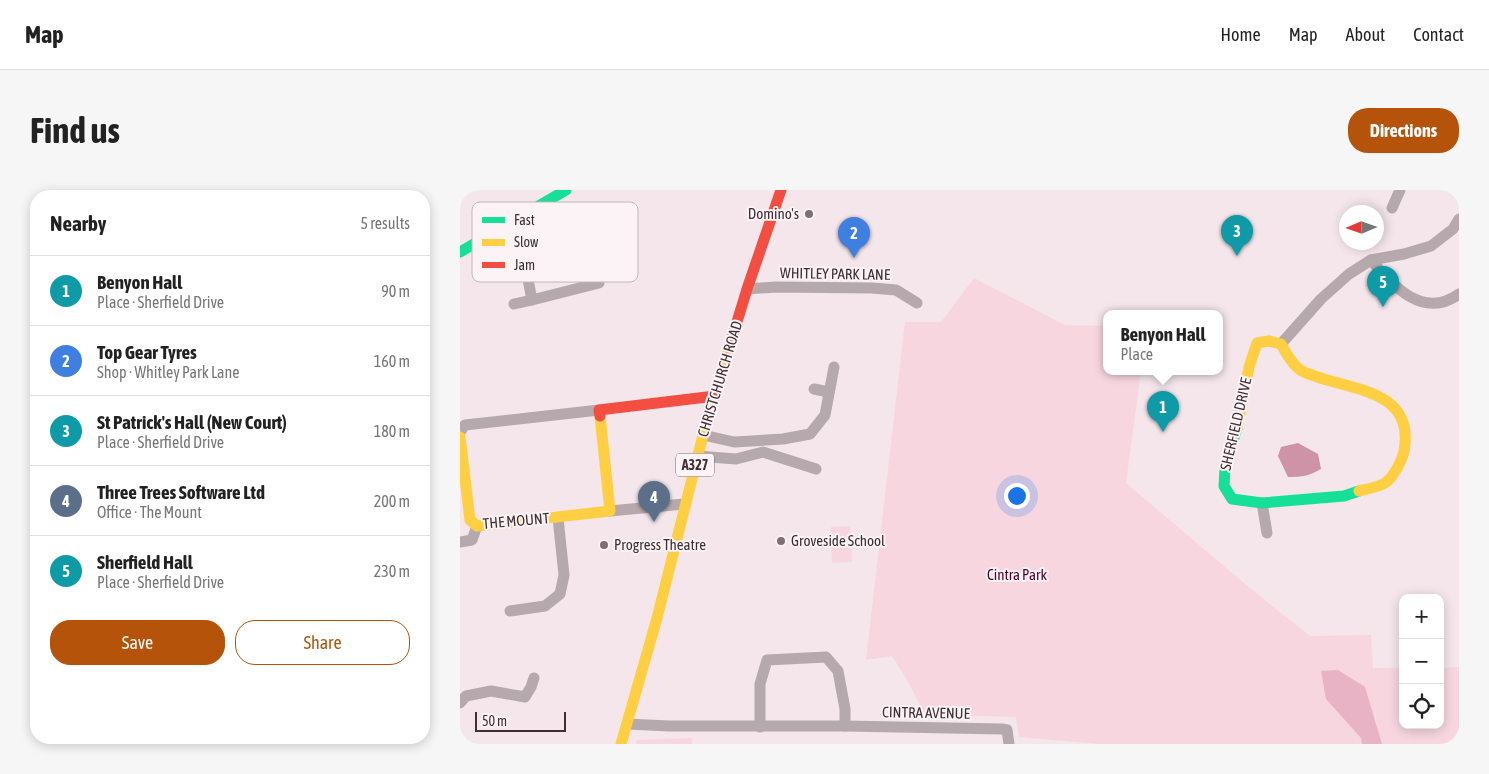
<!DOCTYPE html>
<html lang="en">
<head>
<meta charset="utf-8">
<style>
	:root { --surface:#fff; --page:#f6f6f6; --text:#222; --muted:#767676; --line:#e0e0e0; --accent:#b45309 }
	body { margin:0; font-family:"Asap Condensed",sans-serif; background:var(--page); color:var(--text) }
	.controls { position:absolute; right:15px; bottom:15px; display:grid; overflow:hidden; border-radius:10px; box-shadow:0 2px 12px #0003 }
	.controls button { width:45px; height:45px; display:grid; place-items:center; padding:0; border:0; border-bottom:1px solid var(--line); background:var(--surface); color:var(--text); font:25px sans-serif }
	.compass { position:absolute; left:879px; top:15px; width:45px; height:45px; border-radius:50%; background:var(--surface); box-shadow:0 2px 12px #0003; rotate:268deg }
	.scale { position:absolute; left:15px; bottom:12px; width:91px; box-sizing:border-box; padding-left:5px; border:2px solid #3f2f34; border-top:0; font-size:14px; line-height:18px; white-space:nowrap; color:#3f2f34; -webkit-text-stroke:4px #fbf3f5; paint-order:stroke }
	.you { position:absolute; left:556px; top:305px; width:18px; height:18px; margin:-12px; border:4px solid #fff; border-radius:50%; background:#1a73e8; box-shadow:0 0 0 8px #1a73e833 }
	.badge { display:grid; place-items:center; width:32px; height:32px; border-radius:50%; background:var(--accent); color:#fff; font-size:16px; font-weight:700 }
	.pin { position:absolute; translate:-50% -41px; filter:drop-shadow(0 1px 2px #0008) }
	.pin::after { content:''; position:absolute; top:26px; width:18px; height:15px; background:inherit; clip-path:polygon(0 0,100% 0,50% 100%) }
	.popup { position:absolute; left:643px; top:120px; width:120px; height:65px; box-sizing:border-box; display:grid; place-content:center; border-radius:10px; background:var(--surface); filter:drop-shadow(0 1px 4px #0005); font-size:16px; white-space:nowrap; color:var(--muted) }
	.popup b { font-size:19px; color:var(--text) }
	.popup::after { content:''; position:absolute; left:50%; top:100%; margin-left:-10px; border:10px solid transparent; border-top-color:var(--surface) }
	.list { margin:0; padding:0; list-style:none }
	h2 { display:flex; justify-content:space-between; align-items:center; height:65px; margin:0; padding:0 20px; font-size:21px }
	h2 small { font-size:16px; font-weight:400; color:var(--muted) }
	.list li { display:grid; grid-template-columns:32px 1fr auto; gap:15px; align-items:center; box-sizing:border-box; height:70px; padding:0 20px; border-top:1px solid var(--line) }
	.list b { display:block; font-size:19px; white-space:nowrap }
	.list p { margin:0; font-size:16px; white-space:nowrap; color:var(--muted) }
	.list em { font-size:16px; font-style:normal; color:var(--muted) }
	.actions { display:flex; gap:10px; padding:15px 20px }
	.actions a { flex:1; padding:11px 0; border:1px solid var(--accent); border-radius:20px; text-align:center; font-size:18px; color:var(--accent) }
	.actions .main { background:var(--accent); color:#fff }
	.icon { flex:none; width:28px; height:28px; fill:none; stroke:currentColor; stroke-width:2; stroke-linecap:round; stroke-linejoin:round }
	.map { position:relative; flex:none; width:999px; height:554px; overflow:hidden; border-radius:20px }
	header { display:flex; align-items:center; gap:30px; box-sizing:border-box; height:70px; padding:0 25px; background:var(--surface); border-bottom:1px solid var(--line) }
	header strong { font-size:24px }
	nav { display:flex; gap:28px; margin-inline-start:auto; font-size:18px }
	.intro { display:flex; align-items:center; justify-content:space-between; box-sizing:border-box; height:120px; padding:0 30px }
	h1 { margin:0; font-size:35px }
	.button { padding:12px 22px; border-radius:20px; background:var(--accent); color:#fff; font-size:18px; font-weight:700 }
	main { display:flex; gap:30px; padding:0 30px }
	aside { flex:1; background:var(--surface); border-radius:20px; box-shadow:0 2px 12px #0003 }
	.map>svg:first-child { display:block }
	.green { fill:#f7d6e0 }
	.forest { fill:#e7b3c5 }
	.water { fill:#cf93a8 }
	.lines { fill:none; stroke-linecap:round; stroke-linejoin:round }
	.street { stroke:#b6a9ad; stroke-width:11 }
	.fast { stroke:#16e098; stroke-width:11 }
	.slow { stroke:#ffcf43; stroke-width:11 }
	.jam { stroke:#f24e42; stroke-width:11 }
	.poi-dot { fill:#7e6f74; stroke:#fbf3f5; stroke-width:2 }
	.labels { text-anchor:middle; stroke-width:4; stroke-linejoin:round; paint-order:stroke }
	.shield { fill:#fbf3f5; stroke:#776a6e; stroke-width:1 }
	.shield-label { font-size:14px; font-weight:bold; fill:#3f2f34 }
	.poi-label { font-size:15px; fill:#3f2f34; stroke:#fbf3f5; text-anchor:start }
	.street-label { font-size:15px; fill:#3f2f34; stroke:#fbf3f5 }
	.park-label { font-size:15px; fill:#4f042a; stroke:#fbf3f5 }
	.key { fill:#fbf3f5; stroke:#c3b8bb; stroke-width:1 }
	.key-label { font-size:14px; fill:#3f2f34 }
</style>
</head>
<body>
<header>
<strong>Map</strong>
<nav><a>Home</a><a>Map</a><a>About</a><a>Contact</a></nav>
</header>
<div class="intro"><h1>Find us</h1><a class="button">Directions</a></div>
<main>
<aside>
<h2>Nearby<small>5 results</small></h2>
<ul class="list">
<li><span class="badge" style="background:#0f9aa8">1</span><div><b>Benyon Hall</b><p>Place · Sherfield Drive</p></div><em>90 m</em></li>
<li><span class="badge" style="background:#3f7fe0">2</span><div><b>Top Gear Tyres</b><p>Shop · Whitley Park Lane</p></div><em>160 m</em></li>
<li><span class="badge" style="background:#0f9aa8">3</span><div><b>St Patrick's Hall (New Court)</b><p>Place · Sherfield Drive</p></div><em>180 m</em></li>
<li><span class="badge" style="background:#5c6f8a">4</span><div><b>Three Trees Software Ltd</b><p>Office · The Mount</p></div><em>200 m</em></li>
<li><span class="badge" style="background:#0f9aa8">5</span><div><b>Sherfield Hall</b><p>Place · Sherfield Drive</p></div><em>230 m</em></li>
</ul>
<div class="actions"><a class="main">Save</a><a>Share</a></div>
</aside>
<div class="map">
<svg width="999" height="554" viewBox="0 0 999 554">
	<rect width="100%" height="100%" fill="#f4e6ea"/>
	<g class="green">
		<path d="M514 88 605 135 647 136V181H681L666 293 791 399 850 446 911 445 913 478H943V535H980V478L999 477V554H917L915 511V554H640L559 547 556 527 465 524 446 488 432 466 406 470 445 132H481Z"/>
		<path d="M390 336 392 372 372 373 371 337Z"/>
		<path d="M232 548V554H176L177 550Z"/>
	</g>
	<path class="forest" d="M878 480 905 497 922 554H902L901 548 866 509 861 481Z"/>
	<path class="water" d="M838 253 858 264 861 279C849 286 842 287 828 287L818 266 821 257Z"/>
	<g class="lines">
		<g class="street">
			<path d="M932 18 940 0"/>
			<path d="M46 36 63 64 72 110 54 114"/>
			<path d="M911 70C933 96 963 130 999 104"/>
			<path d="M287 99 316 97 412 98 436 100 457 113"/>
			<path d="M72 110 139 93"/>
			<path d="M821 154 861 109 889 84 911 70 944 64 971 56 993 39 999 29"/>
			<path d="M354 199 369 202"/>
			<path d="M0 242 5 235 139 220"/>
			<path d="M243 245 274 252 323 249 350 244 365 225 374 177"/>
			<path d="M237 266 276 269 303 262 356 279"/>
			<path d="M802 313 807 343"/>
			<path d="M150 321 224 314"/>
			<path d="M0 352 12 350 17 336"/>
			<path d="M50 421 85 416 100 404 104 385 98 328"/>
			<path d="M0 513 6 506 31 501 65 507 71 497 74 488"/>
			<path d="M167 534 209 536H385L542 539 547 540 549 554"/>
			<path d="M300 537V494L307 470 366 467 378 481 385 519V536"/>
		</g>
		<g class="fast">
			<path d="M0 62 106 0"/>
			<path d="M777 238 765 278 764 296 772 309 802 313 884 306 899 301"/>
		</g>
		<g class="slow">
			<path d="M809 151 821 154C826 163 833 176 842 181 882 201 956 195 944 261 942 270 934 287 925 293 919 297 907 299 899 301"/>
			<path d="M777 238 789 177 797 153 809 151"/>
			<path d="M0 247 10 330 17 336 150 321 140 226"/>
			<path d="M161 554 197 428 243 245 269 158"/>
		</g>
		<g class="jam">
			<path d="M269 158 287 99 321 0"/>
			<path d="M140 226 139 220 255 206"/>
		</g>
	</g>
	<g class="poi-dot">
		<circle cx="349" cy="24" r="5"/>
		<circle cx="321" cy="351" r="5"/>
		<circle cx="144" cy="355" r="5"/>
	</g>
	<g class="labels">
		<rect class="shield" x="216" y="263.5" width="38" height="23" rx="4"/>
		<g class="shield-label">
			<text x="235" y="280">A327</text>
		</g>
		<g class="poi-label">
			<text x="339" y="29" text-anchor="end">Domino's</text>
			<text x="331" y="356">Groveside School</text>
			<text x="154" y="360">Progress Theatre</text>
		</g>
		<g class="street-label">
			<text transform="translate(375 84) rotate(1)" y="5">WHITLEY PARK LANE</text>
			<text transform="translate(260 189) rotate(-73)" y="5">CHRISTCHURCH ROAD</text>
			<text transform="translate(776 234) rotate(-77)" y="5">SHERFIELD DRIVE</text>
			<text transform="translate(56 331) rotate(-5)" y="5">THE MOUNT</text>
			<text transform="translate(466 523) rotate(1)" y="5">CINTRA AVENUE</text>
		</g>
		<g class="park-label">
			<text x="557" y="390">Cintra Park</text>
		</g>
	</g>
	<rect x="12" y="12" width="166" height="80" rx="8" class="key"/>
	<rect x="22" y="27" width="23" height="6" fill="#16e098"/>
	<rect x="22" y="49" width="23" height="7" fill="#ffcf43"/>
	<rect x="22" y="72" width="23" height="6" fill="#f24e42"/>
	<g class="key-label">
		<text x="54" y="35">Fast</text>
		<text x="54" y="57">Slow</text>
		<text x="54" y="80">Jam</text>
	</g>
</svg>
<div class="controls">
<button>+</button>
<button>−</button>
<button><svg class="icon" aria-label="locate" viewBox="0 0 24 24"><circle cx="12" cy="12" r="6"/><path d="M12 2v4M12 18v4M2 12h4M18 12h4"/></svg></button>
</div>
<svg class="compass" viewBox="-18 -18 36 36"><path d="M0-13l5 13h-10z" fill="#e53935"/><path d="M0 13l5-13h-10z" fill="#767676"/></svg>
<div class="scale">50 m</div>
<div class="you"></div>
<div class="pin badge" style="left:703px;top:242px;background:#0f9aa8">1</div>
<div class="popup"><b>Benyon Hall</b>Place</div>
<div class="pin badge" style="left:394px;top:68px;background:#3f7fe0">2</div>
<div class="pin badge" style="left:777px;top:66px;background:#0f9aa8">3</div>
<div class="pin badge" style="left:194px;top:332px;background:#5c6f8a">4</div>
<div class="pin badge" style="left:923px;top:117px;background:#0f9aa8">5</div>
</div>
</main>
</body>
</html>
